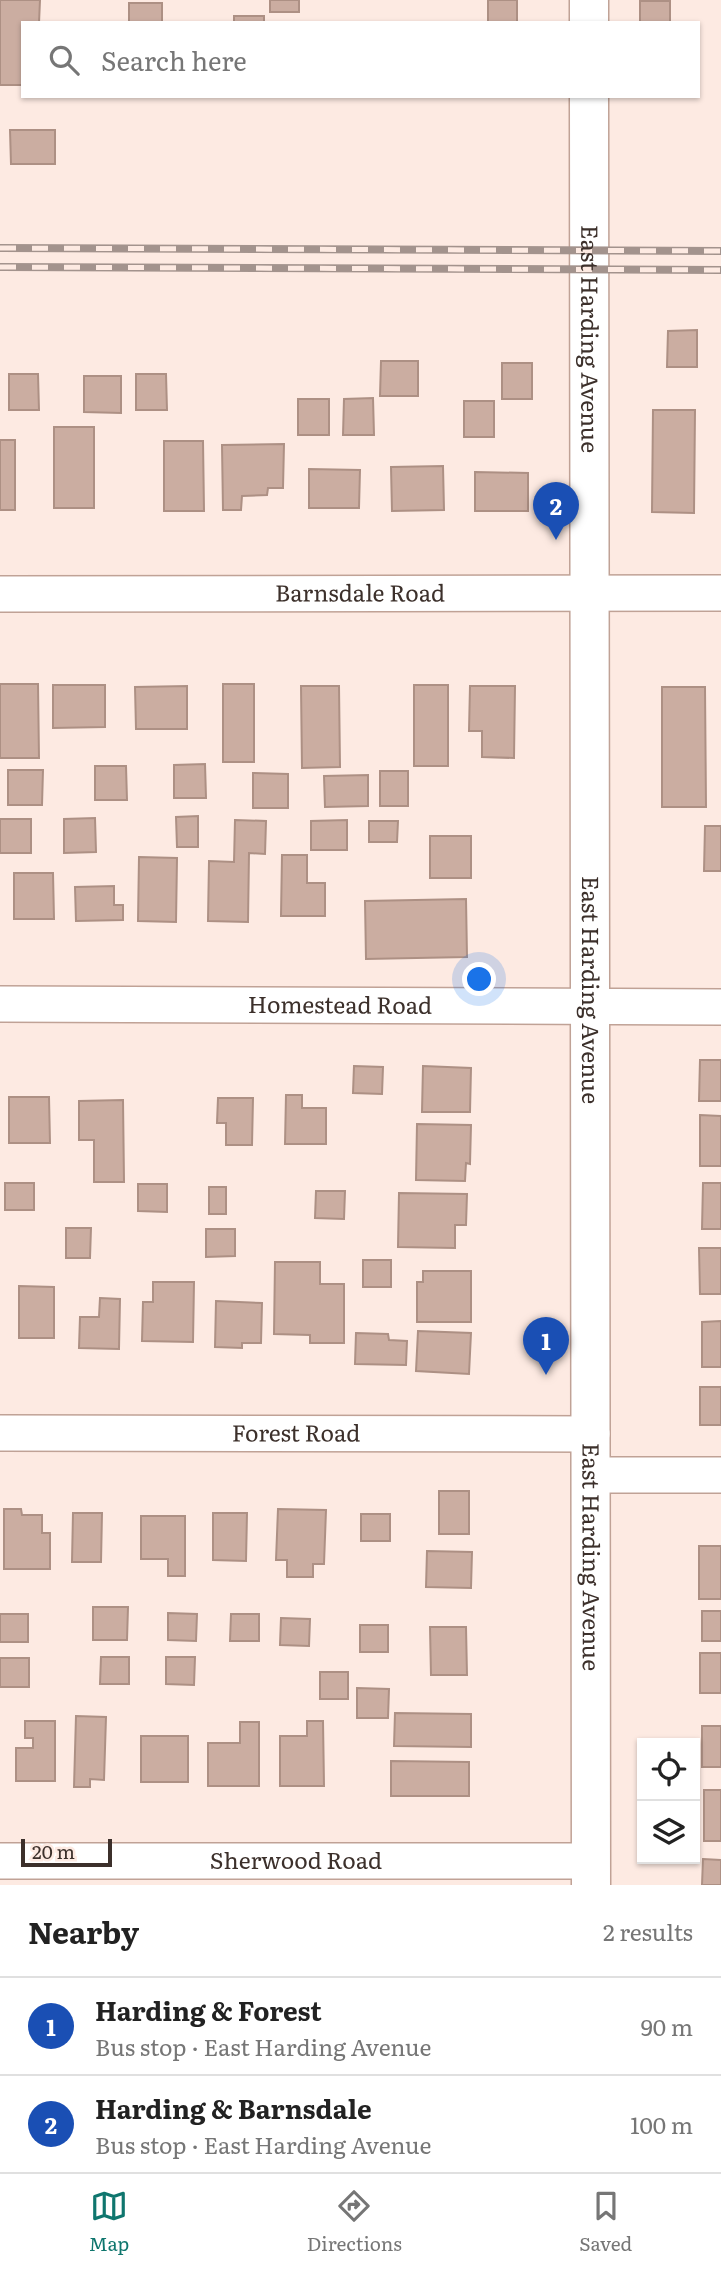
<!DOCTYPE html>
<html lang="en">
<head>
<meta charset="utf-8">
<style>
	:root { --surface:#fff; --page:#f6f6f6; --text:#222; --muted:#767676; --line:#e0e0e0; --accent:#0f766e }
	body { margin:0; font-family:Literata,serif; background:var(--page); color:var(--text) }
	.controls { position:absolute; right:21px; bottom:21px; display:grid; overflow:hidden; border-radius:0px; box-shadow:0 2px 5px #0004 }
	.controls button { width:63px; height:63px; display:grid; place-items:center; padding:0; border:0; border-bottom:2px solid var(--line); background:var(--surface); color:var(--text); font:35px sans-serif }
	.scale { position:absolute; left:21px; bottom:18px; width:91px; box-sizing:border-box; padding-left:7px; border:4px solid #3c302b; border-top:0; font-size:19px; line-height:24px; white-space:nowrap; color:#3c302b; -webkit-text-stroke:5px #fdeae2; paint-order:stroke }
	.you { position:absolute; left:480px; top:980px; width:24px; height:24px; margin:-18px; border:5px solid #fff; border-radius:50%; background:#1a73e8; box-shadow:0 0 0 10px #1a73e833 }
	.badge { display:grid; place-items:center; width:46px; height:46px; border-radius:50%; background:var(--accent); color:#fff; font-size:23px; font-weight:700 }
	.pin { position:absolute; translate:-50% -58px; filter:drop-shadow(0 2px 4px #0008) }
	.pin::after { content:''; position:absolute; top:37px; width:24px; height:21px; background:inherit; clip-path:polygon(0 0,100% 0,50% 100%) }
	.list { margin:0; padding:0; list-style:none }
	h2 { display:flex; justify-content:space-between; align-items:center; height:91px; margin:0; padding:0 28px; font-size:30px }
	h2 small { font-size:23px; font-weight:400; color:var(--muted) }
	.list li { display:grid; grid-template-columns:46px 1fr auto; gap:21px; align-items:center; box-sizing:border-box; height:98px; padding:0 28px; border-top:2px solid var(--line) }
	.list b { display:block; font-size:26px; white-space:nowrap }
	.list p { margin:0; font-size:23px; white-space:nowrap; color:var(--muted) }
	.list em { font-size:23px; font-style:normal; color:var(--muted) }
	.icon { flex:none; width:38px; height:38px; fill:none; stroke:currentColor; stroke-width:2; stroke-linecap:round; stroke-linejoin:round }
	.map { position:relative; flex:none; width:721px; height:1885px; overflow:hidden }
	.search { position:absolute; background:var(--surface); box-shadow:0 2px 5px #0004; left:21px; right:21px; top:21px; height:77px; display:flex; align-items:center; gap:18px; box-sizing:border-box; padding:0 24px; border-radius:0px; color:var(--muted); font-size:26px }
	.sheet { height:287px; background:var(--surface) }
	nav { display:flex; justify-content:space-around; align-items:center; box-sizing:border-box; height:98px; border-top:2px solid var(--line); background:var(--surface); font-size:19px; color:var(--muted) }
	nav a { display:grid; justify-items:center; gap:4px }
	nav .on { color:var(--accent) }
	.map>svg:first-child { display:block }
	.building { fill:#cbada1; stroke:#ad9084; stroke-width:2 }
	.lines { fill:none; stroke-linecap:round; stroke-linejoin:round }
	.street-casing { stroke:#c0a296; stroke-width:38 }
	.secondary-casing { stroke:#c0a296; stroke-width:41 }
	.street { stroke:#fff; stroke-width:35 }
	.secondary { stroke:#fff; stroke-width:38 }
	.rail-casing { stroke:#a3938d; stroke-width:8 }
	.rail { stroke:#fdeae2; stroke-width:5; stroke-dasharray:16; stroke-linecap:butt }
	.labels { text-anchor:middle; stroke-width:5; stroke-linejoin:round; paint-order:stroke }
	.street-label { font-size:23px; fill:#3c302b; stroke:#fdeae2 }
</style>
</head>
<body>
<div class="map">
<svg width="721" height="1885" viewBox="0 0 721 1885">
	<rect width="100%" height="100%" fill="#fdeae2"/>
	<g class="building">
		<path d="M0 0H40L39 23H23V85H0Z"/>
		<rect x="270" y="0" width="29" height="12"/>
		<rect x="488" y="0" width="29" height="23"/>
		<rect x="640" y="1" width="30" height="22"/>
		<rect x="129" y="3" width="33" height="20"/>
		<rect x="234" y="16" width="30" height="7"/>
		<path d="M10 130H55V164H11Z"/>
		<path d="M697 330V367H667L668 331Z"/>
		<path d="M381 361H418V396H380Z"/>
		<rect x="502" y="363" width="30" height="36"/>
		<path d="M9 374H38L39 410H9Z"/>
		<path d="M136 374H166L167 410H136Z"/>
		<path d="M84 376H121V413L84 412Z"/>
		<path d="M373 398 374 435H343L344 399Z"/>
		<rect x="298" y="399" width="31" height="36"/>
		<rect x="464" y="401" width="30" height="36"/>
		<path d="M653 410H695L694 513 652 512Z"/>
		<rect x="54" y="427" width="40" height="81"/>
		<rect x="0" y="440" width="15" height="70"/>
		<path d="M164 441H203L204 511H164Z"/>
		<path d="M284 444 283 488H268L267 495 242 496 241 510H223L222 445Z"/>
		<path d="M443 466 444 510 392 511 391 467Z"/>
		<path d="M309 469 360 470 359 508H309Z"/>
		<path d="M475 472 528 473V511H475Z"/>
		<path d="M0 684H38L39 758H0Z"/>
		<rect x="223" y="684" width="31" height="78"/>
		<path d="M53 685H105V727L53 728Z"/>
		<rect x="414" y="685" width="34" height="81"/>
		<path d="M187 686V729H136L135 687Z"/>
		<path d="M301 686H339L340 767 302 768Z"/>
		<path d="M470 686H515L514 758 482 757V731H469Z"/>
		<path d="M662 687H705L706 807H662Z"/>
		<path d="M205 764 206 798H174V765Z"/>
		<path d="M95 766H126L127 800H95Z"/>
		<path d="M8 770H43L42 805H8Z"/>
		<rect x="380" y="771" width="28" height="35"/>
		<path d="M253 773 288 774V808H253Z"/>
		<path d="M368 775V806L325 807 324 776Z"/>
		<path d="M198 816V847H177L176 817Z"/>
		<path d="M95 818 96 852 64 853V819Z"/>
		<rect x="0" y="819" width="31" height="34"/>
		<path d="M235 820 266 821 265 854 249 853 248 922 208 921 209 861 234 862Z"/>
		<path d="M347 820V850H311V821Z"/>
		<path d="M369 821H398L397 842H369Z"/>
		<path d="M705 826H721V871H704Z"/>
		<rect x="430" y="836" width="41" height="42"/>
		<path d="M282 855H307V883H325V916H281Z"/>
		<path d="M139 857 177 858 176 922 138 921Z"/>
		<path d="M14 873H53L54 919H14Z"/>
		<path d="M114 886V905H123V920L76 921 75 887Z"/>
		<path d="M466 899 467 957 366 959 365 901Z"/>
		<path d="M700 1060H721V1101H699Z"/>
		<path d="M354 1066 383 1067 382 1094 353 1093Z"/>
		<path d="M423 1066 471 1068 470 1112H422Z"/>
		<path d="M286 1095H302V1108H326V1144H285Z"/>
		<path d="M9 1097H49L50 1143H9Z"/>
		<path d="M218 1098H253L252 1145H226V1123H217Z"/>
		<path d="M123 1100 124 1182H94V1140H79V1101Z"/>
		<path d="M700 1115 721 1116V1166H700Z"/>
		<path d="M417 1124 471 1125 470 1164 466 1163 465 1181 416 1180Z"/>
		<rect x="5" y="1183" width="29" height="27"/>
		<path d="M703 1183H721V1229H702Z"/>
		<path d="M138 1184H167V1212L138 1211Z"/>
		<rect x="209" y="1187" width="17" height="27"/>
		<path d="M316 1191H345L344 1219 315 1218Z"/>
		<path d="M399 1193 467 1194 466 1225H455V1248L398 1247Z"/>
		<path d="M66 1228H91L90 1258H66Z"/>
		<path d="M206 1229H235V1256L206 1257Z"/>
		<path d="M699 1248H721V1294H700Z"/>
		<rect x="363" y="1260" width="28" height="27"/>
		<path d="M275 1262H320V1284H344V1343H310V1335L274 1334Z"/>
		<path d="M423 1271H471V1322H417V1282H423Z"/>
		<path d="M153 1282H194L193 1342 142 1341 143 1302H153Z"/>
		<path d="M19 1286 54 1287V1338H19Z"/>
		<path d="M100 1298 120 1299 119 1349 79 1348 80 1317H99Z"/>
		<path d="M216 1301 262 1303 261 1343H242V1348L215 1347Z"/>
		<path d="M721 1321V1367H702V1322Z"/>
		<path d="M418 1331 471 1333 469 1374 416 1371Z"/>
		<path d="M356 1333 388 1334 389 1340 407 1341 406 1365 355 1364Z"/>
		<rect x="700" y="1387" width="21" height="38"/>
		<rect x="439" y="1491" width="30" height="43"/>
		<path d="M4 1509H21L22 1515H42V1533H50V1569H4Z"/>
		<path d="M278 1509 326 1510 324 1564H313V1577H287V1560H276Z"/>
		<path d="M73 1513H102L101 1562H72Z"/>
		<path d="M213 1513H247L246 1561 213 1560Z"/>
		<rect x="361" y="1514" width="29" height="27"/>
		<path d="M141 1516H185V1576H168V1559H141Z"/>
		<rect x="699" y="1546" width="22" height="53"/>
		<path d="M427 1551 472 1552 471 1588 426 1587Z"/>
		<path d="M93 1607H128L127 1640H93Z"/>
		<rect x="702" y="1611" width="19" height="30"/>
		<path d="M168 1613 197 1614 196 1641 168 1640Z"/>
		<rect x="0" y="1614" width="28" height="28"/>
		<path d="M231 1614H259V1641H230Z"/>
		<path d="M281 1618 310 1619 309 1646 280 1645Z"/>
		<rect x="360" y="1625" width="28" height="27"/>
		<path d="M430 1627H466L467 1675H431Z"/>
		<rect x="700" y="1653" width="21" height="40"/>
		<path d="M101 1657H129V1684H100Z"/>
		<path d="M166 1657H195L194 1685 166 1684Z"/>
		<rect x="0" y="1658" width="29" height="29"/>
		<rect x="320" y="1672" width="28" height="27"/>
		<path d="M357 1688 389 1689 388 1718H357Z"/>
		<path d="M395 1713 471 1714V1747L394 1746Z"/>
		<path d="M76 1716 106 1717 104 1780 90 1779V1787H74Z"/>
		<path d="M25 1721H55V1781H16V1748H33V1738H25Z"/>
		<path d="M307 1721H323L324 1786H280V1736H307Z"/>
		<path d="M240 1722H259V1786H208V1743H240Z"/>
		<rect x="702" y="1726" width="19" height="41"/>
		<rect x="141" y="1736" width="47" height="46"/>
		<path d="M391 1761 469 1762V1796H391Z"/>
		<rect x="704" y="1790" width="17" height="51"/>
		<path d="M703 1859 721 1860V1885H702Z"/>
	</g>
	<g class="lines">
		<g class="street-casing">
			<g id="street">
				<path id="s1" d="M0 594 721 593"/>
				<path id="s2" d="M0 1004 721 1007"/>
				<path id="s3" d="M0 1433 592 1434"/>
				<path d="M592 1475H721"/>
				<path id="s4" d="M0 1861H590"/>
			</g>
		</g>
		<g class="secondary-casing">
			<g id="secondary">
				<path d="M589 23V0"/>
				<path id="s5" d="M589 96 591 1885"/>
			</g>
		</g>
		<use href="#street" class="street"/>
		<use href="#secondary" class="secondary"/>
		<g class="rail-casing">
			<g id="rail">
				<path d="M0 248 721 251"/>
				<path d="M0 267 721 270"/>
			</g>
		</g>
		<use href="#rail" class="rail"/>
	</g>
	<g class="labels">
		<g class="street-label">
			<text dy="8" stroke="none"><textPath href="#s5" startOffset="243">East Harding Avenue</textPath></text>
			<text dy="8" stroke="none"><textPath href="#s1" startOffset="360">Barnsdale Road</textPath></text>
			<text dy="8" stroke="none"><textPath href="#s5" startOffset="894">East Harding Avenue</textPath></text>
			<text dy="8" stroke="none"><textPath href="#s2" startOffset="340">Homestead Road</textPath></text>
			<text dy="8" stroke="none"><textPath href="#s3" startOffset="296">Forest Road</textPath></text>
			<text dy="8" stroke="none"><textPath href="#s5" startOffset="1461">East Harding Avenue</textPath></text>
			<text dy="8" stroke="none"><textPath href="#s4" startOffset="296">Sherwood Road</textPath></text>
		</g>
	</g>
</svg>
<div class="controls">
<button><svg class="icon" aria-label="locate" viewBox="0 0 24 24"><circle cx="12" cy="12" r="6"/><path d="M12 2v4M12 18v4M2 12h4M18 12h4"/></svg></button>
<button><svg class="icon" aria-label="layers" viewBox="0 0 24 24"><path d="M12 4l9 5-9 5-9-5zM3 14l9 5 9-5"/></svg></button>
</div>
<div class="scale">20 m</div>
<div class="you"></div>
<div class="pin badge" style="left:546px;top:1375px;background:#1a4fb4">1</div>
<div class="pin badge" style="left:556px;top:540px;background:#1a4fb4">2</div>
<div class="search"><svg class="icon" aria-label="search" viewBox="0 0 24 24"><circle cx="10" cy="10" r="6"/><path d="M15 15l6 6"/></svg>Search here</div>
</div>
<section class="sheet">
<h2>Nearby<small>2 results</small></h2>
<ul class="list">
<li><span class="badge" style="background:#1a4fb4">1</span><div><b>Harding &amp; Forest</b><p>Bus stop · East Harding Avenue</p></div><em>90 m</em></li>
<li><span class="badge" style="background:#1a4fb4">2</span><div><b>Harding &amp; Barnsdale</b><p>Bus stop · East Harding Avenue</p></div><em>100 m</em></li>
</ul>
</section>
<nav>
<a class="on"><svg class="icon" aria-label="map" viewBox="0 0 24 24"><path d="M3 6l6-2 6 2 6-2v14l-6 2-6-2-6 2zM9 4v14M15 6v14"/></svg>Map</a>
<a><svg class="icon" aria-label="directions" viewBox="0 0 24 24"><path d="M12 3l9 9-9 9-9-9zM9 14v-3h6M13 9l2 2-2 2"/></svg>Directions</a>
<a><svg class="icon" aria-label="saved" viewBox="0 0 24 24"><path d="M7 4h10v16l-5-4-5 4z"/></svg>Saved</a>
</nav>
</body>
</html>
